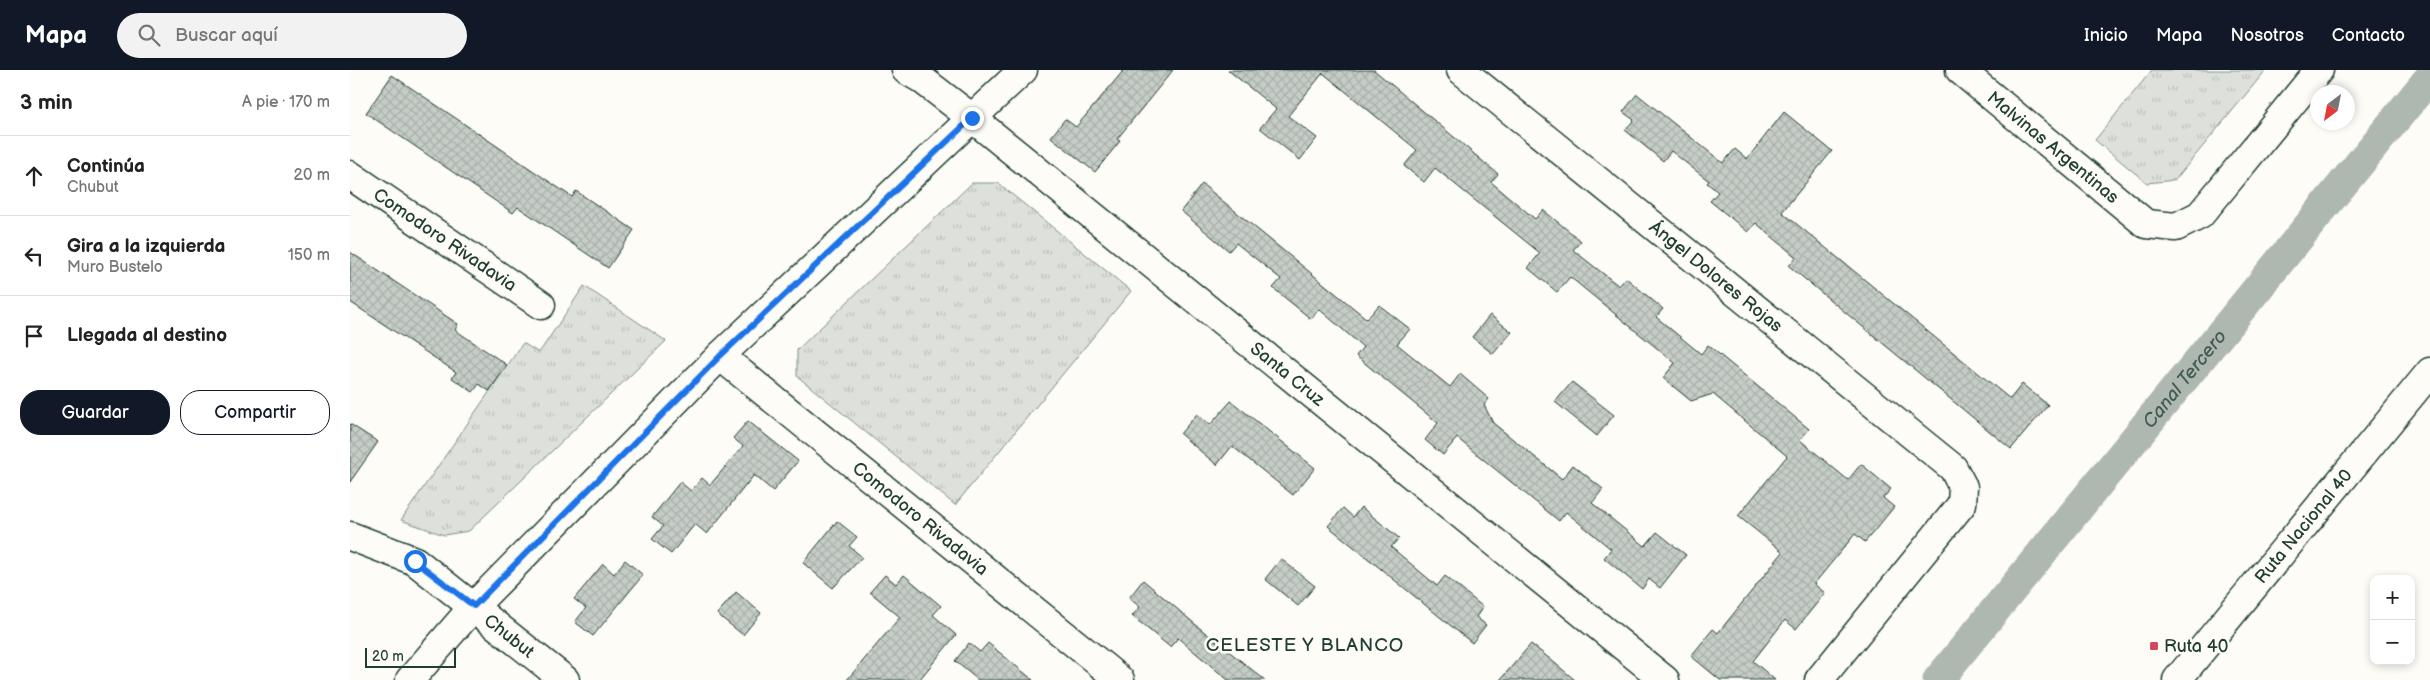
<!DOCTYPE html>
<html lang="es">
<head>
<meta charset="utf-8">
<style>
	:root { --surface:#fff; --page:#f2f2f2; --text:#222; --muted:#767676; --line:#e0e0e0; --accent:#111827 }
	body { margin:0; font-family:"Balsamiq Sans",sans-serif; background:var(--page); color:var(--text) }
	.controls { position:absolute; right:15px; bottom:15px; display:grid; overflow:hidden; border-radius:10px; box-shadow:0 2px 8px #0003 }
	.controls button { width:45px; height:45px; display:grid; place-items:center; padding:0; border:0; border-bottom:1px solid var(--line); background:var(--surface); color:var(--text); font:25px sans-serif }
	.compass { position:absolute; left:1960px; top:15px; width:45px; height:45px; border-radius:50%; background:var(--surface); box-shadow:0 2px 8px #0003; rotate:212deg }
	.scale { position:absolute; left:15px; bottom:12px; width:91px; box-sizing:border-box; padding-left:5px; border:2px solid #1f3d34; border-top:0; font-size:14px; line-height:18px; white-space:nowrap; color:#1f3d34; -webkit-text-stroke:4px #fdfcf7; paint-order:stroke }
	.stop { position:absolute; width:15px; height:15px; margin:-11px; border:4px solid #1a73e8; border-radius:50%; background:#fff }
	.stop.end { background:#1a73e8; border-color:#fff; box-shadow:0 1px 5px #0008 }
	.list { margin:0; padding:0; list-style:none }
	h2 { display:flex; justify-content:space-between; align-items:center; height:65px; margin:0; padding:0 20px; font-size:21px }
	h2 small { font-size:16px; font-weight:400; color:var(--muted) }
	.list li { display:grid; grid-template-columns:32px 1fr auto; gap:15px; align-items:center; box-sizing:border-box; height:80px; padding:0 20px; border-top:1px solid var(--line) }
	.list b { display:block; font-size:19px; white-space:nowrap }
	.list p { margin:0; font-size:16px; white-space:nowrap; color:var(--muted) }
	.list em { font-size:16px; font-style:normal; color:var(--muted) }
	.actions { display:flex; gap:10px; padding:15px 20px }
	.actions a { flex:1; padding:11px 0; border:1px solid var(--accent); border-radius:20px; text-align:center; font-size:18px; color:var(--accent) }
	.actions .main { background:var(--accent); color:#fff }
	.icon { flex:none; width:28px; height:28px; fill:none; stroke:currentColor; stroke-width:2; stroke-linecap:round; stroke-linejoin:round }
	.map { position:relative; flex:none; width:2080px; height:610px; overflow:hidden }
	header { display:flex; align-items:center; gap:30px; box-sizing:border-box; height:70px; padding:0 25px; background:var(--accent); color:#fff }
	header strong { font-size:24px }
	nav { display:flex; gap:28px; margin-inline-start:auto; font-size:18px }
	.search { width:350px; height:45px; background:var(--page); display:flex; align-items:center; gap:12px; box-sizing:border-box; padding:0 18px; border-radius:28px; color:var(--muted); font-size:19px }
	main { display:flex }
	aside { flex:1; background:var(--surface) }
	.map>svg:first-child { display:block }
	.grass { fill:url(#grass-tufts); stroke:#7e8e88 }
	.lines { fill:none; stroke-linecap:round; stroke-linejoin:round }
	.canal { stroke:#aeb8b1; stroke-width:31 }
	.building { fill:url(#building-cross-hatch); stroke:#1f3d34 }
	.minor-casing { stroke:#1f3d34; stroke-width:31 }
	.highway-casing { stroke:#1f3d34; stroke-width:31 }
	.minor { stroke:#fdfcf7; stroke-width:28 }
	.highway { stroke:#fdfcf7; stroke-width:28 }
	.route { stroke:#1a73e8; stroke-width:6 }
	.poi-dot { fill:#d1495b; stroke:#fdfcf7; stroke-width:2 }
	.labels { text-anchor:middle; stroke-width:5; stroke-linejoin:round; paint-order:stroke }
	.street-label { font-size:18px; fill:#1f3d34; stroke:#fdfcf7 }
	.poi-label { font-size:18px; fill:#1f3d34; stroke:#fdfcf7; text-anchor:start }
	.water-label { font-size:19px; font-style:italic; fill:#435c53; stroke:#fdfcf7 }
	.neighbourhood-label { font-size:19px; letter-spacing:1px; fill:#1f3d34; stroke:#fdfcf7 }
</style>
</head>
<body>
<header>
<strong>Mapa</strong>
<div class="search"><svg class="icon" aria-label="search" viewBox="0 0 24 24"><circle cx="10" cy="10" r="6"/><path d="M15 15l6 6"/></svg>Buscar aquí</div>
<nav><a>Inicio</a><a>Mapa</a><a>Nosotros</a><a>Contacto</a></nav>
</header>
<main>
<aside>
<h2>3 min<small>A pie · 170 m</small></h2>
<ul class="list">
<li><svg class="icon" aria-label="ahead" viewBox="0 0 24 24"><path d="M12 20V5M6 11l6-6 6 6"/></svg><div><b>Continúa</b><p>Chubut</p></div><em>20 m</em></li>
<li><svg class="icon" aria-label="left" viewBox="0 0 24 24"><path d="M17 20v-9H6M10 6l-5 5 5 5"/></svg><div><b>Gira a la izquierda</b><p>Muro Bustelo</p></div><em>150 m</em></li>
<li><svg class="icon" aria-label="arrive" viewBox="0 0 24 24"><path d="M6 21V4h12l-3 4 3 4H6"/></svg><div><b>Llegada al destino</b></div></li>
</ul>
<div class="actions"><a class="main">Guardar</a><a>Compartir</a></div>
</aside>
<div class="map">
<svg width="2080" height="610" viewBox="0 0 2080 610">
	<defs>
		<pattern id="grass-tufts" width="24" height="20" patternUnits="userSpaceOnUse" patternTransform="scale(1.25)"><rect width="24" height="20" fill="#dde0db"/><path d="M3 7l-1-3M5 7V3M7 7l1-3M15 17l-1-3M17 17v-4M19 17l1-3" fill="none" stroke="#bdc1bd"/></pattern>
		<pattern id="building-cross-hatch" width="8" height="8" patternUnits="userSpaceOnUse" patternTransform="scale(1.25)"><rect width="8" height="8" fill="#c6cdc7"/><path d="M0 0l8 8M0 8l8-8" fill="none" stroke="#aab1ac"/></pattern>
	</defs>
	<rect width="100%" height="100%" fill="#fdfcf7"/>
	<filter id="ink" filterUnits="userSpaceOnUse"><feTurbulence type="fractalNoise" baseFrequency=".02" numOctaves="2"/><feDisplacementMap in="SourceGraphic" scale="10" xChannelSelector="R" yChannelSelector="G"/><feConvolveMatrix kernelMatrix="1 2 1 2 8 2 1 2 1" color-interpolation-filters="sRGB"/></filter>
	<g filter="url(#ink)">
		<g class="grass">
			<path d="M1802 0H1916L1825 110 1797 113 1745 70Z"/>
			<path d="M622 113H648L781 221 605 435 447 306V280Z"/>
			<path d="M234 216 316 271 119 461 94 465 51 450 173 273 189 283Z"/>
		</g>
		<g class="lines">
			<path class="canal" id="s1" d="M1588 610 2080 7"/>
		</g>
		<g class="building">
			<path d="M774 0H823L767 69 770 71 745 102 701 67 715 49 726 57Z"/>
			<path d="M878 0H1024L1148 104 1141 112 1185 149 1193 140 1231 171 1223 180 1269 216 1276 208 1313 239 1306 247 1351 284 1358 275 1459 359 1450 370 1498 410 1511 394 1541 419 1533 428 1544 437 1530 454 1515 472 1505 464 1464 514 1475 523 1446 559 1435 550 1403 591 1425 610H1370L1341 586 1363 559 1368 563 1433 482 1388 446 1437 386 1363 324 1341 331 1313 308 1325 293 1220 207 1207 222 1178 198 1190 183 1085 98 1074 112 1054 96 1067 80 973 3 938 46 967 68 950 90 910 58 926 39Z"/>
			<path d="M42 5 222 127 226 121 284 160 258 198 168 137 163 143 16 43Z"/>
			<path d="M1287 24 1373 93 1385 79 1397 89 1434 42 1482 81 1432 142 1660 329 1672 314 1698 335 1661 379 1439 196 1446 187 1406 153 1398 162 1360 131 1368 122 1357 113 1359 111 1321 81 1313 91 1275 60 1284 50 1273 42Z"/>
			<path d="M852 114 1017 249 1029 235 1060 259 1047 274 1100 317 1110 304 1139 329 1134 335 1143 353 1212 409 1223 395 1253 419 1242 433 1295 476 1307 462 1336 485 1310 518 1299 509 1292 519 1254 488 1261 479 1216 442 1209 451 1107 368 1093 385 1075 370 1088 353 1006 286 1013 277 969 239 961 249 923 218 931 209 886 173 879 181 831 141Z"/>
			<path d="M0 182 108 254 105 260 157 295 139 321 129 314 123 322 102 308 106 302 0 232Z"/>
			<path d="M1140 245 1162 262 1143 284 1122 267Z"/>
			<path d="M1222 312 1264 345 1247 366 1205 332Z"/>
			<path d="M881 331 965 398 943 425 882 376 867 395 830 364 847 344 860 355Z"/>
			<path d="M398 351 448 391 423 421 404 405 357 464 345 454 321 484 302 469 313 456 302 447 330 412 341 421 352 408 360 415 393 376 383 368Z"/>
			<path d="M0 354 28 372 0 412Z"/>
			<path d="M1011 437 1049 468 1041 477 1087 516 1095 506 1133 537 1126 547 1136 555 1122 573 978 456 993 438 1003 447Z"/>
			<path d="M487 451 507 467 499 476 512 487 483 518 453 493Z"/>
			<path d="M931 489 965 516 948 536 915 509Z"/>
			<path d="M275 490 293 505 243 566 225 552 236 538 224 529 253 494 264 504Z"/>
			<path d="M535 505 546 514 554 505 591 536 583 545 606 565 569 610H497L550 547 520 522Z"/>
			<path d="M793 510 852 560 915 610H878L828 568 820 577 782 546 790 537 779 528Z"/>
			<path d="M386 522 411 543 393 565 367 544Z"/>
			<path d="M619 573 630 582 638 573 683 610H628L605 591Z"/>
			<path d="M1181 574 1200 589 1225 610H1150Z"/>
		</g>
		<g class="lines">
			<g class="minor-casing">
				<g id="minor">
					<path id="s2" d="M556 0 570 8 622 48 1315 610"/>
					<path id="s3" d="M1111 0 1603 398 1613 417 1612 434 1469 610"/>
					<path id="s4" d="M1610 0 1796 154 1826 157 1850 145 1969 0"/>
					<path id="s5" d="M0 105 191 235"/>
					<path id="s6" d="M370 286 770 610"/>
					<path id="s7" d="M0 466 65 491 215 610"/>
					<path d="M60 610 124 536 370 286 673 0"/>
				</g>
			</g>
			<g class="highway-casing">
				<g id="highway">
					<path id="s8" d="M1827 610 2080 302"/>
				</g>
			</g>
			<use href="#minor" class="minor"/>
			<use href="#highway" class="highway"/>
		</g>
	</g>
	<g class="lines" filter="url(#ink)">
		<path class="route" d="M65 491 124 536 370 286 622 48"/>
	</g>
	<rect class="poi-dot" x="1799" y="571" width="10" height="10" rx="2.5"/>
	<g class="labels">
		<g class="street-label">
			<text dy="6" stroke="none"><textPath href="#s4" startOffset="121">Malvinas Argentinas</textPath></text>
			<text dy="6" stroke="none"><textPath href="#s5" startOffset="115">Comodoro Rivadavia</textPath></text>
			<text dy="6" stroke="none"><textPath href="#s3" startOffset="328">Ángel Dolores Rojas</textPath></text>
			<text dy="6" stroke="none"><textPath href="#s2" startOffset="488">Santa Cruz</textPath></text>
			<text dy="6" stroke="none"><textPath href="#s6" startOffset="258">Comodoro Rivadavia</textPath></text>
			<text dy="6" stroke="none"><textPath href="#s8" startOffset="199">Ruta Nacional 40</textPath></text>
			<text dy="6" stroke="none"><textPath href="#s7" startOffset="190">Chubut</textPath></text>
		</g>
		<g class="poi-label">
			<text x="1814" y="582">Ruta 40</text>
		</g>
		<g class="water-label">
			<text dy="7" stroke="none"><textPath href="#s1" startOffset="389">Canal Tercero</textPath></text>
		</g>
		<g class="neighbourhood-label">
			<text x="955" y="581">CELESTE Y BLANCO</text>
		</g>
	</g>
</svg>
<div class="controls">
<button>+</button>
<button>−</button>
</div>
<svg class="compass" viewBox="-18 -18 36 36"><path d="M0-13l5 13h-10z" fill="#e53935"/><path d="M0 13l5-13h-10z" fill="#767676"/></svg>
<div class="scale">20 m</div>
<div class="stop" style="left:65px;top:491px"></div>
<div class="stop end" style="left:622px;top:48px"></div>
</div>
</main>
</body>
</html>
